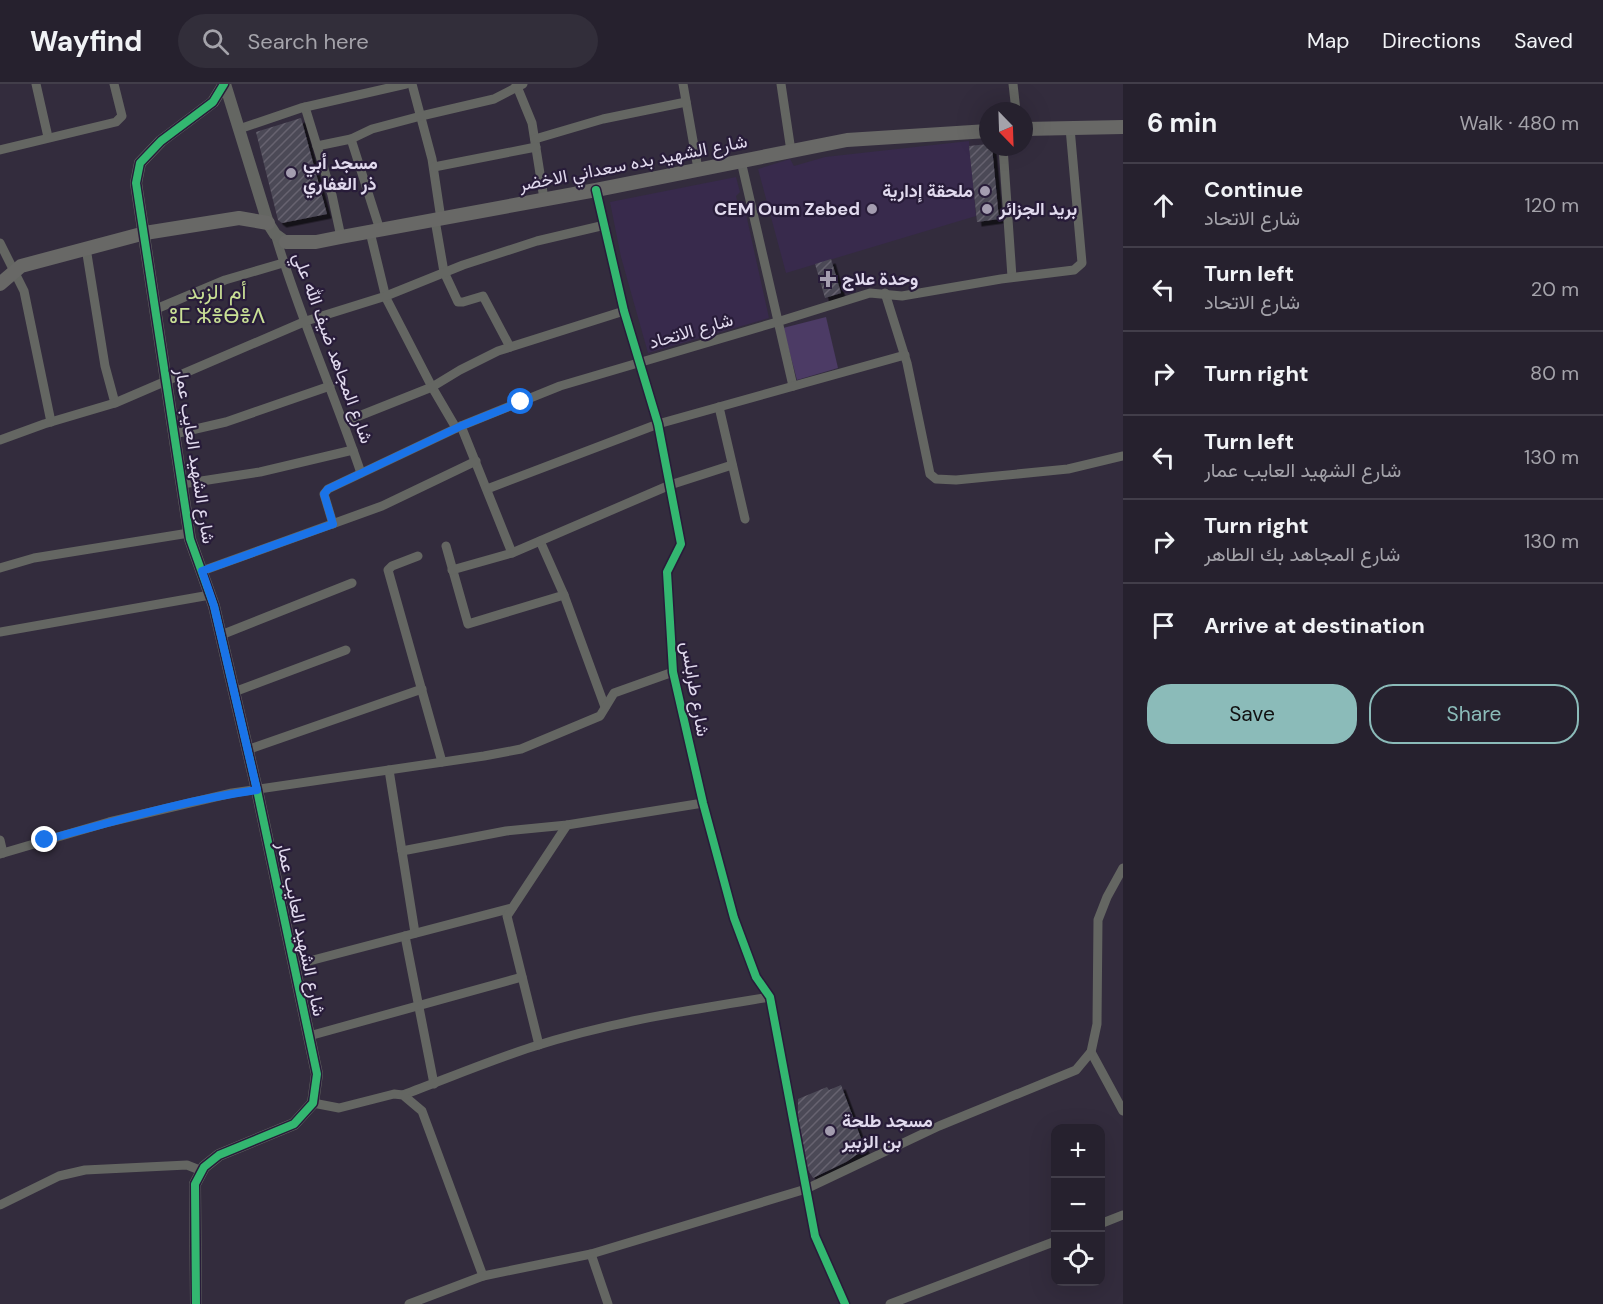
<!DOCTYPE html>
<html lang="en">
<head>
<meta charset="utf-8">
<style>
	:root { --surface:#26212e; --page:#322e3a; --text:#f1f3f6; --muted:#a4a3aa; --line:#423e4a; --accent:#8bbbb9 }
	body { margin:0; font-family:"DM Sans",Vazirmatn,"Noto Sans Tifinagh",sans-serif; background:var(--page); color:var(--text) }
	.controls { position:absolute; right:18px; bottom:18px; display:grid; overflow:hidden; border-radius:12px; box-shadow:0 6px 24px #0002 }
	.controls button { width:54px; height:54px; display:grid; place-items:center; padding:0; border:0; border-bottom:2px solid var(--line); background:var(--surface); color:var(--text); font:30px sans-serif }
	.compass { position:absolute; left:979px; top:18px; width:54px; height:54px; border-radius:50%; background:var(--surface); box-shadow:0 6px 24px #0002; rotate:157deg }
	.stop { position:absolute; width:18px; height:18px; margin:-14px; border:4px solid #1a73e8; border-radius:50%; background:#fff }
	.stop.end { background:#1a73e8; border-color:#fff; box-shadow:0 2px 6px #0008 }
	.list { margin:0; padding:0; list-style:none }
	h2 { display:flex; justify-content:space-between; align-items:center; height:78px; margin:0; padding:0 24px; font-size:26px }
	h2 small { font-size:20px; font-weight:400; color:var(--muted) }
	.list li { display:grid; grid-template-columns:39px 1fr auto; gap:18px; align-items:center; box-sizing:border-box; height:84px; padding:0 24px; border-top:2px solid var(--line) }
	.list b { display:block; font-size:22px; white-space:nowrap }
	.list p { margin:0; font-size:20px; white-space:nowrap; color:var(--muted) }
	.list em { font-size:20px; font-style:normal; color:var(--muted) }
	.actions { display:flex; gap:12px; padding:18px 24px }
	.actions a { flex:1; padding:14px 0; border:2px solid var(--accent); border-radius:24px; text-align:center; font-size:21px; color:var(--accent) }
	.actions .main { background:var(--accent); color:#111 }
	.icon { flex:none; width:33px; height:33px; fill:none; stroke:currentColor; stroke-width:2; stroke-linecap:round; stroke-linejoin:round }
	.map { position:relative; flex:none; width:1123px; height:1220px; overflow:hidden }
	header { display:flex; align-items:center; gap:36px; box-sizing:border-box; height:84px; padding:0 30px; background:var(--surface); border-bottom:2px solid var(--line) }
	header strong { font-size:28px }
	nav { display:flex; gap:33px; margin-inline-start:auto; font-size:21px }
	.search { width:420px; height:54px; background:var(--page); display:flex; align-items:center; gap:15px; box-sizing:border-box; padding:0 21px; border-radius:33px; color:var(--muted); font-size:22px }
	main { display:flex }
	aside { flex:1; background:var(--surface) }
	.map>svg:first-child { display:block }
	.built { fill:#382a4c }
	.pitch { fill:#4c3b65 }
	.building { fill:url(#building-hatch); filter:url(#shadow) }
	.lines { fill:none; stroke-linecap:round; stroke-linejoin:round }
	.minor { stroke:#646662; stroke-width:9 }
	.tertiary { stroke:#646662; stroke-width:12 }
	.secondary { stroke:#686866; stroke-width:14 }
	.cycleway-casing { stroke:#281c39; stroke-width:11 }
	.cycleway { stroke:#33b770; stroke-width:8 }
	.route { stroke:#1a73e8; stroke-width:8 }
	.poi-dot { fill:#a49db0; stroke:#281c39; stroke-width:2 }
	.labels { text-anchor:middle; stroke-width:4.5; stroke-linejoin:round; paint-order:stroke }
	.poi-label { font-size:18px; font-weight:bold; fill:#e1daee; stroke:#281c39; text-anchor:start }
	.street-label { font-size:18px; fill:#e1daee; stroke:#281c39 }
	.quarter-label { font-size:21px; fill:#c9e095; stroke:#281c39 }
</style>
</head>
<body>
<header>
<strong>Wayfind</strong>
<div class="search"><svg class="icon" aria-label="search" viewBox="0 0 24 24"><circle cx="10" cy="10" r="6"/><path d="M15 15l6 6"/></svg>Search here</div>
<nav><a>Map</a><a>Directions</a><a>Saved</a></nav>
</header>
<main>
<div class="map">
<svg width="1123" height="1220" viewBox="0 0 1123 1220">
	<defs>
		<pattern id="building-hatch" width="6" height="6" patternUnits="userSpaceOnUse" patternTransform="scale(1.5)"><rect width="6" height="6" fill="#4c4957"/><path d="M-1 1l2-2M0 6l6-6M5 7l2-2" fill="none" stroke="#66636f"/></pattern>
		<filter id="shadow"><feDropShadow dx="4.5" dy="4.5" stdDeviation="0" flood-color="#0009"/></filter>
	</defs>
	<rect width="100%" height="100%" fill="#332c3d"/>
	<g class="built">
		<path d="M969 57 976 132 786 189 758 85 790 75 794 82 825 73Z"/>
		<path d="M736 93 740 108 736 112 738 120 744 121 769 234 648 269 621 173 610 118Z"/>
	</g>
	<path class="pitch" d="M826 233 838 284 797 296 783 244Z"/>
	<g class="building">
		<path d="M301 34 327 130 282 139 278 136 256 48Z"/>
		<path d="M988 60V63H992L999 135 977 138 969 62Z"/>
		<path d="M831 175 841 209 825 214 815 180Z"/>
		<path d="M841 1001 865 1065 846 1078 813 1094 808 1086 798 1032V1015L827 1003 829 1006Z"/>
	</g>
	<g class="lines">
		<g class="minor">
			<path d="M36 0 48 53"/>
			<path d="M412 0 432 75 441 135"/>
			<path d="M516 0 532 39 544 115"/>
			<path d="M683 0 698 85"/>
			<path d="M781 0 791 67"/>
			<path d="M1013 0 1016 27"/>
			<path d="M305 23 332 111 341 153"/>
			<path d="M239 45 301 24 406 0"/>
			<path d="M351 55 380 146"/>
			<path d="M535 55 603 35 686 18"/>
			<path d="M317 62 351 55 372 45 421 32 494 15 523 0"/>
			<path d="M1003 63 1012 193"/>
			<path d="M0 66 116 38 122 32 114 0"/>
			<path d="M741 77 793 302"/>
			<path d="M434 83 536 63"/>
			<path d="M596 106 624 227 658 340 681 460 667 488 673 588 703 719 734 834 756 893 770 913 815 1152 845 1220"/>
			<path d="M435 136 444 188 458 218H463L483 212 510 263"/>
			<path d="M370 148 386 214 432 303 456 344"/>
			<path d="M275 150C299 231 334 309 361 389"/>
			<path d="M0 159 24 207 51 338"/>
			<path d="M86 164 105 282 115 319"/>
			<path d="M885 209 907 279 930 390 936 395 956 396 1068 385 1123 372"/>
			<path d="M156 225 225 196 283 179"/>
			<path d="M719 323 745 435"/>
			<path d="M344 338 432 303 460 286 498 267 624 227"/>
			<path d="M461 342 512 469"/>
			<path d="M174 350 226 338 330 302"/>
			<path d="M0 356 44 340 115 319 306 237 386 212 463 181 537 157 605 141"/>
			<path d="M182 400 260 388 353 366"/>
			<path d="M487 405 658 340 905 271"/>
			<path d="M333 440 324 410 328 405 461 342 560 302 777 238 870 209 902 212 1001 195 1074 186 1082 179 1070 44"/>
			<path d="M540 457 564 511 605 623"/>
			<path d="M446 462 468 540 564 511"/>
			<path d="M418 472 392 482 388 486 442 678"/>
			<path d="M0 484 34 474 189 449"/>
			<path d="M452 486 512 469 670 401 732 381"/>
			<path d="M202 487 382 422 476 377"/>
			<path d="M0 548 210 511"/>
			<path d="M221 551 352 499"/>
			<path d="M234 608 346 566"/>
			<path d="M247 666 422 605"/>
			<path d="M389 686 415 849"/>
			<path d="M0 756 3 769"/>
			<path d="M402 767 506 747 567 741 703 719"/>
			<path d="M0 770 109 738 232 709 484 672 521 665 600 632 614 609 673 588"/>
			<path d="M405 852 434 1000"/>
			<path d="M294 881 512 824"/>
			<path d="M309 952 522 893"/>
			<path d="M539 961 507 832 567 741"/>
			<path d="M1091 968 1123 1027"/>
			<path d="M403 1011C446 995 489 977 532 963 610 938 690 926 770 913"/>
			<path d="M313 1019 339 1024 394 1010 403 1011 422 1027 483 1192"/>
			<path d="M0 1121 59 1092 85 1086 187 1081 202 1087"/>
			<path d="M1100 1140 1123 1131"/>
			<path d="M591 1170 608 1220"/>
			<path d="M409 1220 483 1192 591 1170 806 1105 939 1042 1076 986 1091 968 1097 940 1098 836 1107 813 1123 784"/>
			<path d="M890 1220 1056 1157"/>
		</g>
		<g class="tertiary">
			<path d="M225 0 268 139 275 150 286 158"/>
			<path d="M196 1220 195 1100 204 1083 219 1071 294 1040 313 1019 317 990 257 706 214 522 190 455 136 99 140 79 161 57 213 18 224 0"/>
		</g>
		<g class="secondary">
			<path d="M1024 45 1123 43"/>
			<path d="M286 158H316L341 153 596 106 847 56 988 47"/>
			<path d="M0 200 21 182 145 149 239 134 268 139"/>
		</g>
		<g class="cycleway-casing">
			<g id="cycleway">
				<path d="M596 106 624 227 658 340 681 460 667 488 673 588 703 719 734 834 756 893 770 913 815 1152 845 1220"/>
				<path d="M196 1220 195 1100 204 1083 219 1071 294 1040 313 1019 317 990 257 706 214 522 190 455 136 99 140 79 161 57 213 18 224 0"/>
			</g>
		</g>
		<use href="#cycleway" class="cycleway"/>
	</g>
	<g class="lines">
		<path class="route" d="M45 756C115 737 185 716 257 706L214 522 202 487 333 440 324 410 328 405 461 342 521 318"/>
	</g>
	<g class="poi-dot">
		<circle cx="291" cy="89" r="6"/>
		<circle cx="985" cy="107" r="6"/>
		<circle cx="872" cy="125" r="6"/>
		<circle cx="987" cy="125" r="6"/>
		<path d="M825 186h6v6h6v6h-6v6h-6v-6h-6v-6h6z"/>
		<circle cx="830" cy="1047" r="6"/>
	</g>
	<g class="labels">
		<g class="poi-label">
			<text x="303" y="85">مسجد أبي<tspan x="303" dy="21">ذر الغفاري</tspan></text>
			<text x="973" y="113" text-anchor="end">ملحقة إدارية</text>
			<text x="860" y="131" text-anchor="end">CEM Oum Zebed</text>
			<text x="999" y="131">بريد الجزائر</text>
			<text x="842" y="201">وحدة علاج</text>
			<text x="842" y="1043">مسجد طلحة<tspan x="842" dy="21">بن الزبير</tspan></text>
		</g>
		<g class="street-label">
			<text transform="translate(633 79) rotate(-11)" y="6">شارع الشهيد بده سعداني الاخضر</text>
			<text transform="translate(691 247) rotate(-16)" y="6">شارع الاتحاد</text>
			<text transform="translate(333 264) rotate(70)" y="6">شارع المجاهد ضيف الله علي</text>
			<text transform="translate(195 372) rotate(81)" y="6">شارع الشهيد العايب عمار</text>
			<text transform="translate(695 605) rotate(80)" y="6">شارع طرابلس</text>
			<text transform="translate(301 845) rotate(78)" y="6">شارع الشهيد العايب عمار</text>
		</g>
		<g class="quarter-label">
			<text x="217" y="215">أم الزبد<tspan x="217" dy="24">ⵓⵎ ⵣⴻⴱⴻⴷ</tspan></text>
		</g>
	</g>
</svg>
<div class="controls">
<button>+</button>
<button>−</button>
<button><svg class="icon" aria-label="locate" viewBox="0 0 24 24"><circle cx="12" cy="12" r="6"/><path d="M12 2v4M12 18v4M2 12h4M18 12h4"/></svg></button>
</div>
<svg class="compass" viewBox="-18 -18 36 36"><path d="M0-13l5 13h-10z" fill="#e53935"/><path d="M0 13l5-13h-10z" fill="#a4a3aa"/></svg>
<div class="stop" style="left:521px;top:318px"></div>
<div class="stop end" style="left:45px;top:756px"></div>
</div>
<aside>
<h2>6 min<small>Walk · 480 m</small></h2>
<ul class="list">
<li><svg class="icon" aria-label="ahead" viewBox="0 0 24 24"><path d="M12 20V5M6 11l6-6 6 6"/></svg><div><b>Continue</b><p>شارع الاتحاد</p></div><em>120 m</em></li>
<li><svg class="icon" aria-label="left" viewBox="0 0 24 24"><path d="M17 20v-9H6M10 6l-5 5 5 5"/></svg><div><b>Turn left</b><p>شارع الاتحاد</p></div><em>20 m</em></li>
<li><svg class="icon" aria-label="right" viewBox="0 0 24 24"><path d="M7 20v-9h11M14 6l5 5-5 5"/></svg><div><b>Turn right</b></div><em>80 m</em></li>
<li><svg class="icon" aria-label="left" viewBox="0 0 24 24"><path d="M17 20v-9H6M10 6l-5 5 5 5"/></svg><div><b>Turn left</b><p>شارع الشهيد العايب عمار</p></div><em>130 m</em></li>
<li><svg class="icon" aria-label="right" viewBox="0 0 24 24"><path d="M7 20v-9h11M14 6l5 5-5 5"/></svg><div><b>Turn right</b><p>شارع المجاهد بك الطاهر</p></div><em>130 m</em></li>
<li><svg class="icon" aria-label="arrive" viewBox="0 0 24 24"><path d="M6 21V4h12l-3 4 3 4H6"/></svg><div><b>Arrive at destination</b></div></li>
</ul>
<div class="actions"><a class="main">Save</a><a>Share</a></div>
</aside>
</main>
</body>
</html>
